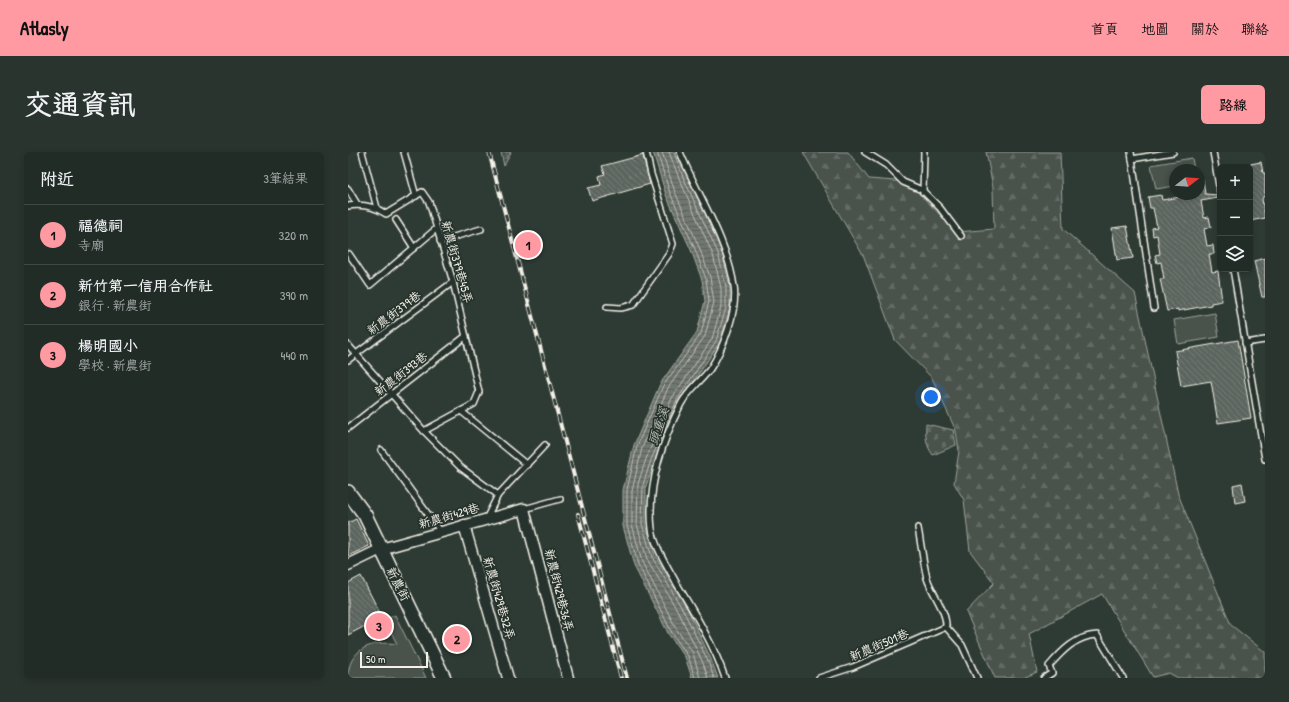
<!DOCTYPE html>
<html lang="zh-TW">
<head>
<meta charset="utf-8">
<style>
	:root { --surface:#222c27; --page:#2a342f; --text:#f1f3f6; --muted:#a2a7a7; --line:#3f4844; --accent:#ff9aa2 }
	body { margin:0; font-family:"Patrick Hand","LXGW WenKai TC",sans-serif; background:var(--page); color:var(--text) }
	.controls { position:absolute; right:12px; top:12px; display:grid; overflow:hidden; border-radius:6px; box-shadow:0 2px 6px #0003 }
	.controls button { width:36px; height:36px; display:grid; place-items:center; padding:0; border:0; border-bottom:1px solid var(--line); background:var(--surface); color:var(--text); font:20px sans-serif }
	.compass { position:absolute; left:821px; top:12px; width:36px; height:36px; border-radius:50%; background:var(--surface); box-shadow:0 2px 6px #0003; rotate:73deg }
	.scale { position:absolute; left:12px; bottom:10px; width:68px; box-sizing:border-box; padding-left:4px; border:2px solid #f4f1e8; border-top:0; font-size:11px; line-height:14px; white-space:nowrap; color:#f4f1e8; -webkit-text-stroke:3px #26332d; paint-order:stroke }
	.you { position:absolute; left:583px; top:245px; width:14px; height:14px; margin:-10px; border:3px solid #fff; border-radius:50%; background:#1a73e8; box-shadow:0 0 0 6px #1a73e833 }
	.badge { display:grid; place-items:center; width:26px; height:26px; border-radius:50%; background:var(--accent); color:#111; font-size:13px; font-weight:700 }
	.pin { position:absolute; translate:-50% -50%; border:2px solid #fff; box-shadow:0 1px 4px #0006 }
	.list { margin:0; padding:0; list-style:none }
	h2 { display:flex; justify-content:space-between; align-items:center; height:52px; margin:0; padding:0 16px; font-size:17px }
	h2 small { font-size:13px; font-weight:400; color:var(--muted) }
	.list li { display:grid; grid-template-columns:26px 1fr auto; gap:12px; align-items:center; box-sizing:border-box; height:60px; padding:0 16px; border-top:1px solid var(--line) }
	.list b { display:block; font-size:15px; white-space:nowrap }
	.list p { margin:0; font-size:13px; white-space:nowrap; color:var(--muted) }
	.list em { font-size:13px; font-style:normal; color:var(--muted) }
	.icon { flex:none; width:22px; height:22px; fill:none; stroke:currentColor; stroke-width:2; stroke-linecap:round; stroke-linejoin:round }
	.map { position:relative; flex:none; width:917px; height:526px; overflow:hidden; border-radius:6px }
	header { display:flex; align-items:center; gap:24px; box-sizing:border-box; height:56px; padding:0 20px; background:var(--accent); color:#111 }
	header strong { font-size:19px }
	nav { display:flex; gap:22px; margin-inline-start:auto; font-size:14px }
	.intro { display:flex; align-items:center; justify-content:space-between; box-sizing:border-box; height:96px; padding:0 24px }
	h1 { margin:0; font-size:28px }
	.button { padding:10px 18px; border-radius:6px; background:var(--accent); color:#111; font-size:14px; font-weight:700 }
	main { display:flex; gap:24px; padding:0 24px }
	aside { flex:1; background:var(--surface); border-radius:6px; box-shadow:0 2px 6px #0003 }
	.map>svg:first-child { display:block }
	.forest { fill:url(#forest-firs); stroke:#9ea29a }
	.cemetery { fill:url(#cemetery-stones); stroke:#9ea29a }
	.pitch { fill:#48524c; stroke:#9ea29a }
	.water { fill:url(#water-rules); stroke:#a4a8a0 }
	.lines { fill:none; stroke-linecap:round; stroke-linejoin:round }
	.shore { stroke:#bfc0b8; stroke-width:1 }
	.building { fill:url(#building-back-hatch); stroke:#f4f1e8 }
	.service-casing { stroke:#f4f1e8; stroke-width:8 }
	.minor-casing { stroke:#f4f1e8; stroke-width:13 }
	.tertiary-casing { stroke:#f4f1e8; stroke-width:16 }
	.service { stroke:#26332d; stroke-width:5 }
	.minor { stroke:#26332d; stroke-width:10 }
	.tertiary { stroke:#26332d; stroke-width:13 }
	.rail-casing { stroke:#f4f1e8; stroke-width:4 }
	.rail { stroke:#26332d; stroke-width:2.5; stroke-dasharray:8; stroke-linecap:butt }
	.labels { text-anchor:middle; stroke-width:3.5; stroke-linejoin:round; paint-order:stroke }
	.street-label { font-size:12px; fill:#f4f1e8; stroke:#26332d }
	.water-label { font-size:13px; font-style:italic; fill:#b8bab2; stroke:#26332d }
</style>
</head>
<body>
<header>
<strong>Atlasly</strong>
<nav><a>首頁</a><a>地圖</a><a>關於</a><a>聯絡</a></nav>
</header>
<div class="intro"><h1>交通資訊</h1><a class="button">路線</a></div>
<main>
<aside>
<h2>附近<small>3筆結果</small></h2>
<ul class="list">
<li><span class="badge">1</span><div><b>福德祠</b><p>寺廟</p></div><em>320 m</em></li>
<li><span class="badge">2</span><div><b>新竹第一信用合作社</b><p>銀行 · 新農街</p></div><em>390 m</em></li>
<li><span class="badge">3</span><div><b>楊明國小</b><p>學校 · 新農街</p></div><em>440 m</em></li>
</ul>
</aside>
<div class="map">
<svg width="917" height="526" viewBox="0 0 917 526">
	<defs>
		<pattern id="forest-firs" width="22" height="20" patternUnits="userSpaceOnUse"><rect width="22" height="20" fill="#48524c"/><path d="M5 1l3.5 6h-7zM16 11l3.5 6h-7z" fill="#636b66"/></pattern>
		<pattern id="cemetery-stones" width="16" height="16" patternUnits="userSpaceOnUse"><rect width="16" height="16" fill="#48524c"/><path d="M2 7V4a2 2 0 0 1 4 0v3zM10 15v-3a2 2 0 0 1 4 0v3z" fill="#636b66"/></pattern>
		<pattern id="water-rules" width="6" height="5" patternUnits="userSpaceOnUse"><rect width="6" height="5" fill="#6f7770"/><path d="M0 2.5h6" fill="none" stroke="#5c605b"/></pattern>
		<pattern id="building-back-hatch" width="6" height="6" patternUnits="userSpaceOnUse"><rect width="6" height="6" fill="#5c655e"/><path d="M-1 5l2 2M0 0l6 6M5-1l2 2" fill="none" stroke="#747c75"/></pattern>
	</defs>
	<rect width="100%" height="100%" fill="#2e3b34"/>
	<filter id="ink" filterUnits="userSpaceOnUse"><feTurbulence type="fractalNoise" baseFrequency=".025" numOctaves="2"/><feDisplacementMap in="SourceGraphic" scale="8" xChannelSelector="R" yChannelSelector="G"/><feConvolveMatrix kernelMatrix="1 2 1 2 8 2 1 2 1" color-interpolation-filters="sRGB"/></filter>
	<g filter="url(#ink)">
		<g class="forest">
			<path d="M153 0H163L156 14Z"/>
			<path d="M455 0H500L521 27 560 30 609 80 646 77 645 35 638 0H712L715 77 787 141 830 342 883 473 917 500V526H830L821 521 805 525 754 442 681 482 689 520 675 526H647L618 460 646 431 622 399 616 348 606 331 611 299 608 279 584 226 547 188 516 105Z"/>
		</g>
		<path class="cemetery" d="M578 272 605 278 608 293 585 303C578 294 577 284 578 272Z"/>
		<g class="pitch">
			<path d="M844 6 846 18H827V34L808 37 803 13Z"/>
			<path d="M867 161 871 185 830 192 826 168Z"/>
			<path d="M47 463 78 526H0C0 497 24 488 49 492L37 468Z"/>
		</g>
		<path class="water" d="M305 0H330L374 100 382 135V156L372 190 332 250 307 310 298 334V372L307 403 340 458 363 507 370 526H344L337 505 321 483 286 414 275 374V338L286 293 312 232 349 180 357 149 354 128 343 98 318 43Z"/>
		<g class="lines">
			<g class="shore">
				<path d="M309 0 322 41 347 97 358 127 361 149 353 182 315 234 289 294 279 338V373L290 412 324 481 340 504 347 526"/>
				<path d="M314 0 327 40 351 95 362 125 366 150 357 184 320 236 294 296 284 339V372L294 410 329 478 345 501 352 526"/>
				<path d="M321 0 331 26 365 103 373 136V155L364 187 324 246 298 307 290 332 289 372 299 407 332 463 355 511 360 526"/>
				<path d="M326 0 335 25 370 101 378 135V156L368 189 329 248 303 308 295 333 294 372 304 405 336 460 360 509 366 526"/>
			</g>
		</g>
		<g class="building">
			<path d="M295 3 302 32 244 49 240 36 253 33 251 24 257 22 254 14Z"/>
			<path d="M913 10 915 21H917V42L914 47 917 66 902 69V12Z"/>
			<path d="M855 27 857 42 870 43V46L853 49 856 66 861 65 863 75 856 77 859 94 865 93 866 102H861L864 120 870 119 874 149 863 151V153L830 159V157L819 159 812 127H816L813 110 809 111 807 103 812 102 809 83 805 84 804 76 809 75 805 56H802L800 45 813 43 814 48 851 42V28Z"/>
			<path d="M779 74 785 106 769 108 764 76Z"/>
			<path d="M917 106V145H914L906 109Z"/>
			<path d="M890 188 903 266 870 271 863 229 833 234 827 199Z"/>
			<path d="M894 331 897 349 887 351 885 333Z"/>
			<path d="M8 367 21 394 0 404V371Z"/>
			<path d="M13 424 34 465 0 483V431Z"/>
		</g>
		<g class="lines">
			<g class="service-casing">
				<g id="service">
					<path d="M14 0 29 56"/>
					<path d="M56 0 68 44"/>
					<path d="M332 0C350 44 379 87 386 134 390 158 375 197 362 217 353 229 340 239 333 252 314 290 299 335 304 377 307 396 320 415 329 432 346 460 367 495 377 526"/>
					<path d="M517 0 538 13 555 30 574 38 592 56 613 84"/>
					<path d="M783 0 806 156"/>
					<path d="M865 0 872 40"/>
					<path d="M784 7 825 0"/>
					<path d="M0 37 9 52"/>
					<path d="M575 40 576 0"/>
					<path d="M0 54C14 52 26 54 38 62L74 40 81 50 105 130 131 240 126 252 76 279"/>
					<path d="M48 68 66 96"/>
					<path d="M92 89 133 77"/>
					<path d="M1 102 22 133 88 77"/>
					<path d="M885 117 917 307"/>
					<path d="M259 155 273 156 285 153 321 102 325 92 303 22 298 0"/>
					<path d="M897 191 917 188"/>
					<path d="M0 193 76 279 112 315 150 343"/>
					<path d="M0 208 105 130"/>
					<path d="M113 259 179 313"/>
					<path d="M0 276 118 184"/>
					<path d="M33 298 93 380"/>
					<path d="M176 357 212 347"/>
					<path d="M138 367 150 343 197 293"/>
					<path d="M598 475 614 493 629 526"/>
					<path d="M471 526 505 515 598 475C599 459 584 442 579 426 575 410 573 392 570 376"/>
					<path d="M696 526 704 521 701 514C714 499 728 484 749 483L775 526"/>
				</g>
			</g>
			<g class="minor-casing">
				<g id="minor">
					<path d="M116 373 160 526"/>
					<path d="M0 413 33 397 176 357 220 526"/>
				</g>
			</g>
			<g class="tertiary-casing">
				<path id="tertiary" d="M0 340 17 363 96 526"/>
			</g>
			<use href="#service" class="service"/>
			<use href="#minor" class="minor"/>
			<use href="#tertiary" class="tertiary"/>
			<g class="rail-casing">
				<g id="rail">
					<path d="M141 0 279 526"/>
					<path d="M230 362 273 526"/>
				</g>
			</g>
			<use href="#rail" class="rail"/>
		</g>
	</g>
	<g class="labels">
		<g class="street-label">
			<text transform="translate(109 110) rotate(74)" y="4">新農街379巷45弄</text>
			<text transform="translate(46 161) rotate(-37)" y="4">新農街379巷</text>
			<text transform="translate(53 222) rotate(-38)" y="4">新農街393巷</text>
			<text transform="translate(101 364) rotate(-16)" y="4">新農街429巷</text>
			<text transform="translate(50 432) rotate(63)" y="4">新農街</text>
			<text transform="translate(211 438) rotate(76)" y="4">新農街429巷36弄</text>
			<text transform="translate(151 446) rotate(74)" y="4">新農街429巷32弄</text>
			<text transform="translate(531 493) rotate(-23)" y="4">新農街501巷</text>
		</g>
		<g class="water-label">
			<text transform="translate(310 274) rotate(-72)" y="5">頭重溪</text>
		</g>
	</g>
</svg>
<div class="controls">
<button>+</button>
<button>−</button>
<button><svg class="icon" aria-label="layers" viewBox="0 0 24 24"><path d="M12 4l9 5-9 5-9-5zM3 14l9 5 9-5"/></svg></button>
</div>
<svg class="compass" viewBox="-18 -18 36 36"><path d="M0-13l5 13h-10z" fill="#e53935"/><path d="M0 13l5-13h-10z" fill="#a2a7a7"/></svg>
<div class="scale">50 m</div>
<div class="you"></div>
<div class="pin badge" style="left:180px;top:93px">1</div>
<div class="pin badge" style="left:109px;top:487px">2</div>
<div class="pin badge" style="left:31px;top:474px">3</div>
</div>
</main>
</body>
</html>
